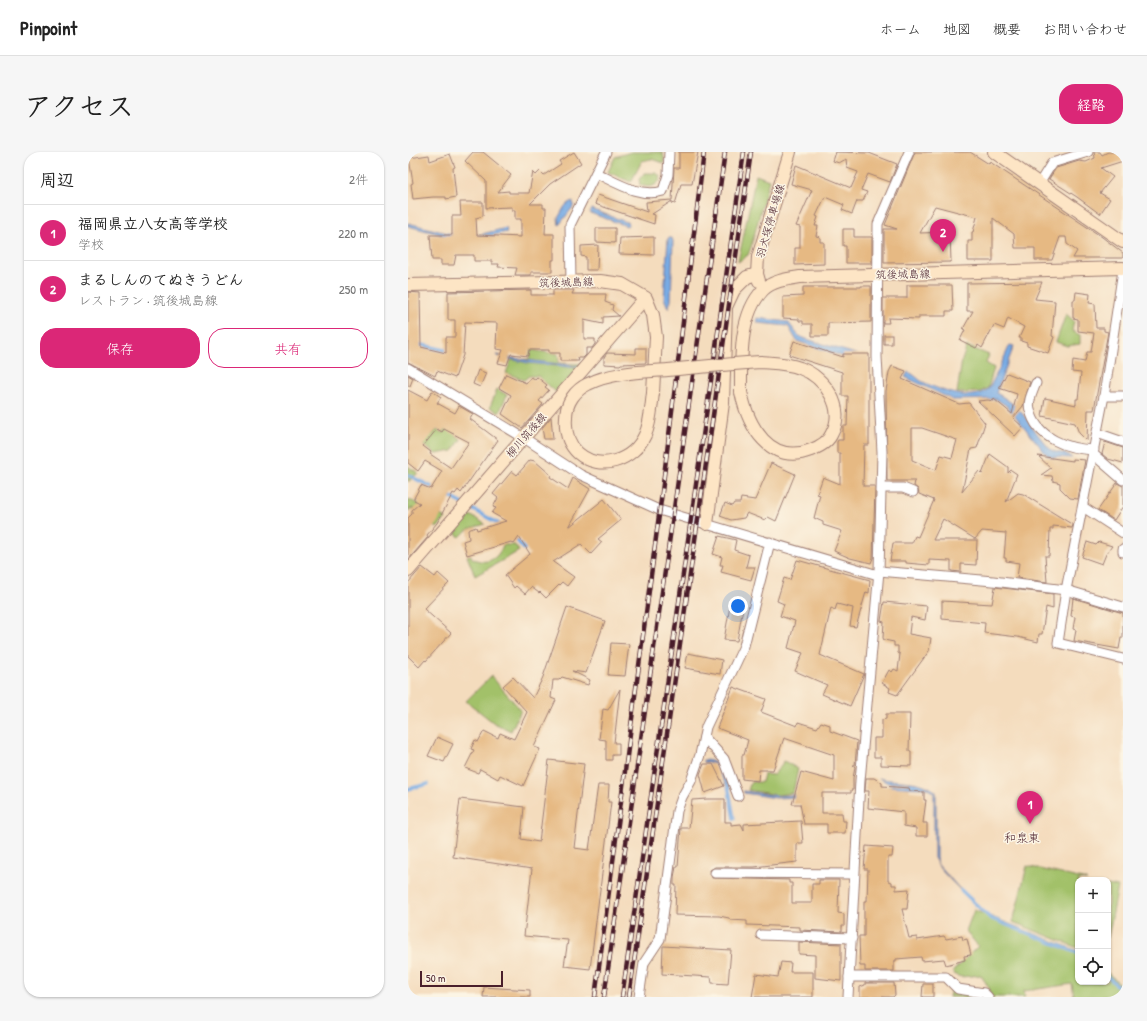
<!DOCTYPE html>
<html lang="ja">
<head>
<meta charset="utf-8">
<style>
	:root { --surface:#fff; --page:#f6f6f6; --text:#222; --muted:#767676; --line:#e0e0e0; --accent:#db2777 }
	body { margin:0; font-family:"Patrick Hand","Klee One",sans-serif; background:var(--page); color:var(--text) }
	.controls { position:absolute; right:12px; bottom:12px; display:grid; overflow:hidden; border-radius:8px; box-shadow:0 1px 3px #0004 }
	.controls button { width:36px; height:36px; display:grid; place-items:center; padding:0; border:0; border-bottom:1px solid var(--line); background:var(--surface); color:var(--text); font:20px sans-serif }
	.scale { position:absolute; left:12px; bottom:10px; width:83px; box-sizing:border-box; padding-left:4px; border:2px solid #4a1f2b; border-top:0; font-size:11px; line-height:14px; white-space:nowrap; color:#4a1f2b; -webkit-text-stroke:3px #fcf5e5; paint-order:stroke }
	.you { position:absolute; left:330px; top:454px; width:14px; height:14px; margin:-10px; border:3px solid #fff; border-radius:50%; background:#1a73e8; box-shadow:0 0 0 6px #1a73e833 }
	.badge { display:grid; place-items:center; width:26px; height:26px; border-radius:50%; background:var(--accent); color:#fff; font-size:13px; font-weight:700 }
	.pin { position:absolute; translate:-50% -33px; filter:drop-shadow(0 1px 2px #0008) }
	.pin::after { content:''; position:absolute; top:21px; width:14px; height:12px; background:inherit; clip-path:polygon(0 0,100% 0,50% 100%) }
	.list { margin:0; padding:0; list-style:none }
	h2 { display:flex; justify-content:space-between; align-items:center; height:52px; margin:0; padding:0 16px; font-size:17px }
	h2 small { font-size:13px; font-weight:400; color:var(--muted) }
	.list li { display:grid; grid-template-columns:26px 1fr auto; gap:12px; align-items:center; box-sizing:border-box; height:56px; padding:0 16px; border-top:1px solid var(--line) }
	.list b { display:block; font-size:15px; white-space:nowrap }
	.list p { margin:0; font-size:13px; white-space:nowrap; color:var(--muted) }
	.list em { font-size:13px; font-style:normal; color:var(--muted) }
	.actions { display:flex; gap:8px; padding:12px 16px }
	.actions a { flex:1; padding:9px 0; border:1px solid var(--accent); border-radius:16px; text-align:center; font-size:14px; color:var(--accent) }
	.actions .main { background:var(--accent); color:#fff }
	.icon { flex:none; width:22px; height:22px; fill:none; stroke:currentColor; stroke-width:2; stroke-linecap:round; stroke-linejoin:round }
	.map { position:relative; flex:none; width:715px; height:845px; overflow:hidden; border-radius:16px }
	header { display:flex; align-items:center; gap:24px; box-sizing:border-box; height:56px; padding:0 20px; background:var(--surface); border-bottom:1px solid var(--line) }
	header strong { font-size:19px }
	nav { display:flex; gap:22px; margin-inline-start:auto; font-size:14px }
	.intro { display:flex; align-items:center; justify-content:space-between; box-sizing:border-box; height:96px; padding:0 24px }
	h1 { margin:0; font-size:28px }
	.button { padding:10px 18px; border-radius:16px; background:var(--accent); color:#fff; font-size:14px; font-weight:700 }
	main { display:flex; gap:24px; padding:0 24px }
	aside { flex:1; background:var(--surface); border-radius:16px; box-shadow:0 1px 3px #0004 }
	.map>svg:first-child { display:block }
	.green { fill:#a2c169; stroke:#76704a }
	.water { fill:#78abe4; stroke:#616588 }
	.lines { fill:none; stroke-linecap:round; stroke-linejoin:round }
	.stream { stroke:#78abe4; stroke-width:3.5 }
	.building { fill:#e6b983; fill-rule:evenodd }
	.street-casing { stroke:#9f7e74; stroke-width:11 }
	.secondary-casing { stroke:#9f7e74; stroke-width:14 }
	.street { stroke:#fff; stroke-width:9 }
	.secondary { stroke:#fde5c5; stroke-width:12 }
	.rail-casing { stroke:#4a1f2b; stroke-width:4.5 }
	.rail { stroke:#fcf5e5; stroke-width:3; stroke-dasharray:9; stroke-linecap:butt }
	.secondary-bridge-casing { stroke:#9f7e74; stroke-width:14; stroke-linecap:butt }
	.secondary-bridge { stroke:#fde5c5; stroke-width:12 }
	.labels { text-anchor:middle; stroke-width:3; stroke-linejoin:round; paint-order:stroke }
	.street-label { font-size:11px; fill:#4a1f2b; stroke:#fcf5e5 }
	.neighbourhood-label { font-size:12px; fill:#4a1f2b; stroke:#fcf5e5 }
</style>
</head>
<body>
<header>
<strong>Pinpoint</strong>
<nav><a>ホーム</a><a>地図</a><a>概要</a><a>お問い合わせ</a></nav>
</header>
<div class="intro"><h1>アクセス</h1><a class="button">経路</a></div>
<main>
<aside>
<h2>周辺<small>2件</small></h2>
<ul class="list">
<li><span class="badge">1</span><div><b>福岡県立八女高等学校</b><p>学校</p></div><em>220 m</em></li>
<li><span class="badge">2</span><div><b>まるしんのてぬきうどん</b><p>レストラン · 筑後城島線</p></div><em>250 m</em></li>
</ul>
<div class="actions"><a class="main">保存</a><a>共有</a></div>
</aside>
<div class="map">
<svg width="715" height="845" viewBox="0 0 715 845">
	<rect width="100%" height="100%" fill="#fcf5e5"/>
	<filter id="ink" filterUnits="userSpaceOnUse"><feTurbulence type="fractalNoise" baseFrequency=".025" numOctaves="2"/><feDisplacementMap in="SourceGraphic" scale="8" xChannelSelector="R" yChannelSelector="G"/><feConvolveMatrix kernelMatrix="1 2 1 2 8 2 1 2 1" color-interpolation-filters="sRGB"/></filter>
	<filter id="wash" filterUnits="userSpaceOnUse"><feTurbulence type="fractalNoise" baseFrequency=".012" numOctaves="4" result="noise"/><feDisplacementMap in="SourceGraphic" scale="16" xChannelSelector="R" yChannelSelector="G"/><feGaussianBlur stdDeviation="0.9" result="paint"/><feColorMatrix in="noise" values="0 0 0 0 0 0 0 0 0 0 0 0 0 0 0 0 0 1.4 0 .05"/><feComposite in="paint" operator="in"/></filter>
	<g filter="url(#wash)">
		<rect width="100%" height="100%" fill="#f4dcbd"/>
		<g class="green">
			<path d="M223 0H254L256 5V11L243 7 234 9 223 30 200 20 207 5Z"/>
			<path d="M237 21H248L252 24V28C247 35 241 36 232 33L231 27Z"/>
			<path d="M348 23 361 28 343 95 340 103 330 110Z"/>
			<path d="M658 162 666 169 664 179 672 183V192L659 194 648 190Z"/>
			<path d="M559 194 581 203 578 211 586 216 580 236 572 240 549 241 554 208Z"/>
			<path d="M123 198 150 202 151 211 175 212 148 240 130 224H121L116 228 98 221 103 208 121 207Z"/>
			<path d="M89 237 99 243 91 261 82 255Z"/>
			<path d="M49 276 47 283 53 287 45 299 28 302 5 286 11 277 24 283 29 278 34 281 36 278Z"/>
			<path d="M0 314 10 321 0 330Z"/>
			<path d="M0 347 38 366 29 376 4 356 0 359Z"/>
			<path d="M62 363 77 372 59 378 52 385 45 380Z"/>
			<path d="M95 393H107L111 399 67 424 59 404 63 403 64 406C79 414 90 407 95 393Z"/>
			<path d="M83 524 113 558 103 579 86 571 58 549Z"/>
			<path d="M376 609 390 617 385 641 369 643 340 638 343 630H354L356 622 366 623Z"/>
			<path d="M619 714 679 728H670V796L605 770Z"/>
			<path d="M700 733 710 735 700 786Z"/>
			<path d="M566 758 670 799V830H700V821L715 835V845H666L664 832 616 839 617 845H583L581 836 573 823 553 825 547 823 545 819 570 794 558 779Z"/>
			<path d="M543 837 574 843V845H541Z"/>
		</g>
		<g class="water">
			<path d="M165 49V55L151 73 150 66C155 59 156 51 165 49Z"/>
			<path d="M183 57 221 71 219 74 182 61Z"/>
			<path d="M0 71 59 86 98 76 99 80 59 89 0 74Z"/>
			<path d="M260 86H264L265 89 263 149 260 156 256 146Z"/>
			<path d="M349 166 380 170 390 183 395 186 451 203V210L389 189 380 174 351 171 349 170Z"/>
			<path d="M602 193 606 194 588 241C617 256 621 275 642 297 647 302 660 300 664 306L643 305 639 303 599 254 588 247 545 248 497 225 500 220C508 223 509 227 515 230 532 238 563 251 580 237 583 235 599 199 602 193Z"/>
			<path d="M89 203 118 208 170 214V216L120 211 89 204Z"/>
			<path d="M295 608C313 608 315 620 322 635L321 639 308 613 305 611 295 610Z"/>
			<path d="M471 626C490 631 512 626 528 640V706L530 713 560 746 533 718 526 706V641L519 636 485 635 467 645 465 643 484 633 502 632 501 630 480 631Z"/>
			<path d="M335 639 370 644 387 643 388 645 368 646 336 641Z"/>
		</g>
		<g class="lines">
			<g class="stream">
				<path d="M0 190 42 199"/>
				<path d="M0 323 28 337"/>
				<path d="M39 343 93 373"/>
				<path d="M106 385 116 397"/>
				<path d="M320 633 326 667"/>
				<path d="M0 637 20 632"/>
				<path d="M553 738 582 766 670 801"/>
				<path d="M700 825 715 839"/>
			</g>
		</g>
		<g id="blocks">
			<g class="building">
				<path d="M65 0H75L103 23 90 40 101 39V41H121L125 20 128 23 132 19 136 23 153 12 151 9 166 0 173 11 142 32 122 52H135V56H138L137 82H146V108H144V120H123V123H107L109 116 90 115 91 112H84V109H66V103H48L46 113H33V108H24L22 83H44V64H53L52 50H75V64L68 66 69 83 113 85V67H107V58H104V55L78 56V29L57 9Z"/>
				<path d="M271 0H290L284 32H273L267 52 264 51V49L244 62 247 63 246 72 187 52 190 43 239 60 238 50 264 48 266 16H271Z"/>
				<path d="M428 0 461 1 489 12 482 30 460 22 453 38 459 40 455 49H449L444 62 434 58 436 53 417 45 408 64 410 65 407 74H410L408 84 412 85V90H416V112L387 113V96H392V75L388 74 404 38 383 32 388 13 443 36 450 20 439 16 438 7 431 11 425 9Z"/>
				<path d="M507 0H562L581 12 582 10 694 85 715 101V106H665L669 99 659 92 658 85H652L644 108H627V96H607L606 82 585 66V109H560V89H564V80H565L569 65 527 54 512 81 542 80 543 110 476 111V77H489L477 73Z"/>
				<path d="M686 0H692L694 3 700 0H715V9L693 16 705 25 692 41 702 47 692 62 669 45 641 27 648 16 671 9 678 10 687 6Z"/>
				<path d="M42 2 47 15 45 16 48 45 38 47V45H25L5 47 3 32 5 31 1 6 21 3 22 9Z"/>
				<path d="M188 76H207V91L188 90Z"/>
				<path d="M435 77H446V85H464V111H438V94H435Z"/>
				<path d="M246 85V103L211 102 212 86Z"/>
				<path d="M190 93 189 118H178V105L173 104V94Z"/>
				<path d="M634 130 627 147 647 149 644 184 646 185 640 201 619 194V191L613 189V186H611L616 175 600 166 596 177 586 173 574 196 570 193 568 196 552 188 557 178 555 177 565 159H559V131Z"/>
				<path d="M499 133H544L545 159H538V164H511V167L480 166 481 171H475V146H499Z"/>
				<path d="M453 134H463V170L420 171V184H404V172H395V169H391V167L375 166V145L395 144V135H453Z"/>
				<path d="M123 138V143H145V138H166L164 142H198L197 150 205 153 204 158 211 164 195 165V172L176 168V187H187V192L184 196H178V203L175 206H170L171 209H152V201H141V198H121L120 204 103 202 99 213 90 211 95 198 88 197 89 171 57 170 55 203 47 226 29 219 27 224 0 210V140L12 141 13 195 38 201V185H47V168H40V140Z"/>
				<path d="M668 140 682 142 681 151 687 152 688 176H696V179L700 180 686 258H680L679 289 671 281 667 271 634 264 637 246 668 253V247H670L673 221 664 220 665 208 677 210 679 200H683L686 181 670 179V167L665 166V148H667Z"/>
				<rect x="476" y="183" width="8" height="9"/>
				<path d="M386 189 435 205V202H461V293H456L455 334H467L465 406 463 411 442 406 426 399 434 379 415 373V370L406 366 412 343 409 342 415 325 432 332V301H429V290L430 288H435V274H439L440 244H434V220L381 203Z"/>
				<path d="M228 196H238V211L213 212 212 213 196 212V205L199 201 228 202Z"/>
				<path d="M484 214 498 219 494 227 551 252 561 251 577 271 569 296 563 297 554 340 571 319 574 322 582 302 600 315V321L603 318 609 322 598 350 610 341 615 342 665 373 664 376 645 374V377H642L641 404H637L639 430 609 426 611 411 598 409V406H596L598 381 574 379 567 387 535 367 525 388H569L568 413 553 412V420L543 419V409L521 408V413L498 411V409H482L485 391H504L507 384 510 385 526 348 511 342 510 337 506 334 507 329H479L478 239 481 220ZM504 276H514L549 288 544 306 533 303 528 318 504 308Z"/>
				<path d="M70 218 78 221 72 235 65 232Z"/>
				<path d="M599 221 622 230 615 254 605 266 615 275 607 284 570 249 580 248 585 249 586 247 604 262 609 242 591 236Z"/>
				<path d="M98 222 118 231 123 225 127 227 129 225 139 233 137 235 141 238 131 249 135 252 114 276 94 262 103 243 91 236Z"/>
				<path d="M0 223 5 226 2 234H0Z"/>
				<path d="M0 238 19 248 24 239 33 245 29 251 47 261 51 254 65 262 62 267 90 288 53 341 50 338 47 342 45 341 29 371 19 383 20 385 0 408V366L4 362V358L12 351 6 348V346L13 333 23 337 34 319 17 309 10 319 0 311ZM29 277 34 280 36 277 61 290 43 316 22 302 23 300 15 294Z"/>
				<path d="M143 265 145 287H136L134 276Z"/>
				<path d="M697 290 715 296V311L700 307 694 302Z"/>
				<path d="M630 304 665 309V307L677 308 670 347 662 346 652 336V331L645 329 644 324 633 323 643 316Z"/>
				<path d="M122 308 127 309 143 323 142 325 160 337 165 326 182 337 161 375 196 347 213 368 190 387 194 390 183 402 173 392 145 410 166 425 159 434 154 430 138 446 132 440 131 441 123 435 117 442 108 434 106 436 97 423 122 402 111 385 106 392 103 390 59 403 55 389 61 387 60 378 68 375 69 378 98 369 84 361 88 356 85 355 90 346 85 342 104 319 109 323Z"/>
				<path d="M363 311 387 322 368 369 360 365 357 368 339 361 336 366 323 368 312 364 317 351 324 354 326 351H332L333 346 347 348Z"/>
				<path d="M709 331 715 334V354L706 368 690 358Z"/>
				<path d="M311 384 328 388 326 398 341 403 338 415H347L343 428 313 420 315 413H312L314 405 305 402Z"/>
				<path d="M679 390 688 393 691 390 704 394 698 402 694 412 674 405Z"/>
				<path d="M389 408 462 428 461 441 458 440 448 475 442 474 445 456 429 452 427 458 423 456 412 503 456 522 442 554 414 542 419 533 387 519 395 501 380 496 387 469 372 464 376 452 369 449 376 426 382 428Z"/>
				<path d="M14 415 27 425 30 421 41 431 16 457 43 481 18 509 17 508 11 515 0 504V431Z"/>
				<path d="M587 435 645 442V457L638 455 634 482H631L630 490 610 485 576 481 577 471 534 467V449L584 452Z"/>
				<path d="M665 446 715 461V486H713L711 497 666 489 668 478 665 477 667 465 663 464Z"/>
				<path d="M476 450 519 454 517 468 503 465 501 482 523 486 521 499 489 543 481 540 482 536 474 531 481 518 484 520 486 517 490 519 492 502 490 501V494H486V490L476 488 475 486 476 470 473 469Z"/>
				<path d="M322 454 335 456 329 489 316 488Z"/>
				<path d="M159 455 197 469 178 521 164 519 182 528 180 533 154 525 151 528H145L143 546 148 548 126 595 132 597 115 634 92 623 90 627 72 617 70 621 57 616 66 598 63 597 67 588 70 590 76 579 90 586 92 581 106 587 119 560 95 534 105 525 125 546 135 525Z"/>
				<path d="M203 491 221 492 217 524 200 523Z"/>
				<path d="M280 501 314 508 312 522 277 516Z"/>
				<path d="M325 535 358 547 353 560 389 574 390 570 409 576 413 570 422 573V579L449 589 447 613H445L447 615 445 626V638H443V641H414V661H434L435 669H438L437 681H419V672H396L392 652H384L393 620 426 629V603L376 586 365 618H351L350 629 334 627V603H336L340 588 309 576Z"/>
				<path d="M212 537 206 591H211V603H204V608H198V588L191 587 195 557 200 558Z"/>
				<path d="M478 562H502L501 599H503V614L473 613V605H466V586H474V568L478 567Z"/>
				<path d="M29 585 45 592 36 610 20 604Z"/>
				<path d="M141 608 176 612 166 696 181 698 190 633H201L200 650H203L182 817 156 814 160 788 116 784 124 717 45 705 52 647 116 655 113 687 131 690Z"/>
				<path d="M296 612H305L316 634 297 641 292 622Z"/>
				<path d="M458 626H466L474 631V634L501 636 502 639 516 640V648H518L515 671H519V684H508V676L496 674V660L460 656 461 639H457Z"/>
				<path d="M299 647H317V670H323V673L333 672 336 678V672L393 669 395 691H389V710L346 715H307L302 718 304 726 381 728V731H384V751H404V732H411V728H431L430 761 436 762V774H434V780L392 778V775L339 773V769L322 768 321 766 311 764 267 763 268 733H266V725L268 715H270L273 676H281L284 648Z"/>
				<path d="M458 694 485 696 484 705H480V729L484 730V733H488V738L501 737 499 757H494L501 786 509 785V788L536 784 538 787 554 784 555 788 559 787 563 803 556 804 557 808 538 813 536 807 514 809 513 805 488 807V809H486V819H457V814H452L451 784H456V749H459L460 717H456Z"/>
				<path d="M391 790 433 792V829L407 826V803L391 802Z"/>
				<path d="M255 794 323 798 320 832 304 831 303 825 254 822Z"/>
				<path d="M373 810 383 811 382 820H405V845H344L348 822 370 825Z"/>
				<path d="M457 831H486L487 843 485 845H452V835L457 833Z"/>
				<path d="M515 832H525V845H514Z"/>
				<path d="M76 835 122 838V845H75Z"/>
			</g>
		</g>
	</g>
	<g filter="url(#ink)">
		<use href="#blocks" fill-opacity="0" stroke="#9f7e74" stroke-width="1"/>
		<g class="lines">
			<g class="street-casing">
				<g id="street">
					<path d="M188 21C209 31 232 46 255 39L260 23 261 0"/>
					<path d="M634 27 644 11 680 0"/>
					<path d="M715 118 696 244 658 438 650 491 715 507"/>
					<path d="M163 130 162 73 198 0"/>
					<path d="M0 216 116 286 173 323 251 358 470 423"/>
					<path d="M628 231C625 239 619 250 622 258 629 287 660 297 686 298"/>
					<path d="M696 244H715"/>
					<path d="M689 281 715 290"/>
					<path d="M685 302 715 328"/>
					<path d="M474 336H495L505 340"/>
					<path d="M675 355 715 381"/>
					<path d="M715 400V397"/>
					<path d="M471 419 585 429 658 438 715 455"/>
					<path d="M296 585 316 607 330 644"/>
					<path d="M307 721 446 722"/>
					<path d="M353 783 444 786"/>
					<path d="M441 825H538L550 837 576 841 580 845"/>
					<path d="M231 845 236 811 252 787 269 659 274 645 283 629 292 603 298 575 336 494 362 390"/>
					<path d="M440 845 452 629 471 419 474 300 469 205 470 72 501 0"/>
				</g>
			</g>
			<g class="secondary-casing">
				<g id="secondary">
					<path d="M586 0 715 90"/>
					<path d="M351 129 349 122 350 105 382 0"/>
					<path d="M0 133 192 129 214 132 238 146 245 163 248 185 245 241"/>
					<path d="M333 240C333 208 331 163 355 138 364 129 379 127 392 125L715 116"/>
					<path d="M299 372 315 251 318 155 326 138 339 125 349 122"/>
					<path d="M0 419 237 146"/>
				</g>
			</g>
			<use href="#street" class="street"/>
			<use href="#secondary" class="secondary"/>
			<g class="rail-casing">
				<g id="rail">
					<path d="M187 845 253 348 296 0"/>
					<path d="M196 845 317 0"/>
					<path d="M214 845 336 0"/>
					<path d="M221 845 343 0"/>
				</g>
			</g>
			<use href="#rail" class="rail"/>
			<g class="secondary-bridge-casing">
				<path id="secondary-bridge" d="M245 241C243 255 243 270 237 283 225 309 192 320 170 301 160 292 157 278 158 265 158 251 167 238 180 232 204 220 234 220 260 218 291 215 322 212 353 210 367 211 380 211 392 216 417 225 438 256 424 281 421 289 411 295 403 298 362 314 340 274 333 240"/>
			</g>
			<use href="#secondary-bridge" class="secondary-bridge"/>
		</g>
	</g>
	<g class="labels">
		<g class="street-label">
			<text transform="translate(362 69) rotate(-74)" y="4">羽犬塚停車場線</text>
			<text transform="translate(495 122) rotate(-1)" y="4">筑後城島線</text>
			<text transform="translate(158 130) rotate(-2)" y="4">筑後城島線</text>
			<text transform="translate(118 283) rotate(-49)" y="4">柳川筑後線</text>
		</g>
		<g class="neighbourhood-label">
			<text x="614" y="690">和泉東</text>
		</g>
	</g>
</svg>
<div class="controls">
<button>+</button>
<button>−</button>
<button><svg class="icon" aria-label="locate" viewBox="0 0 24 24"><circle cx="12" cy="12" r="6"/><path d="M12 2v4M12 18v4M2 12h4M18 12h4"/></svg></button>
</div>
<div class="scale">50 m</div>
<div class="you"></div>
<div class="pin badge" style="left:622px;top:672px">1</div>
<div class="pin badge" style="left:535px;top:100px">2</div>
</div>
</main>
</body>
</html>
